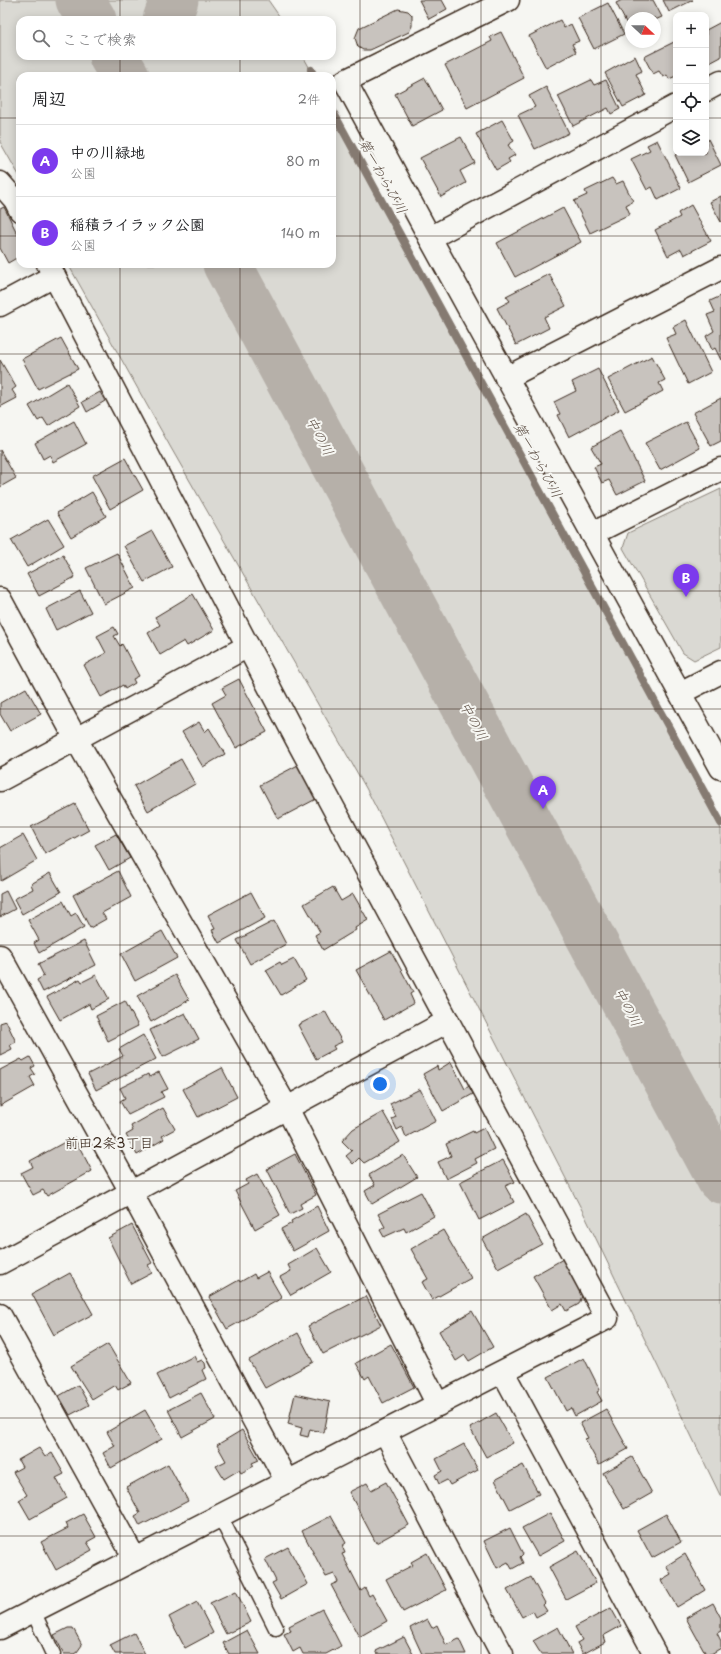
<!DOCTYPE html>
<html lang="ja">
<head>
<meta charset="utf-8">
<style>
	:root { --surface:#fff; --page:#f2f2f2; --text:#202124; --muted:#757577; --line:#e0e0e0; --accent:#7c3aed }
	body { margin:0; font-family:"Playpen Sans","Klee One",sans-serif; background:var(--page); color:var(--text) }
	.controls { position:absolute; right:12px; top:12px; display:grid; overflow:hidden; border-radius:8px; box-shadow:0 2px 10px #0003 }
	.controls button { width:36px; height:36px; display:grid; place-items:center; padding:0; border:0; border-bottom:1px solid var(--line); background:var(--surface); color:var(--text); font:20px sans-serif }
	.compass { position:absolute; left:625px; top:12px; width:36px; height:36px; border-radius:50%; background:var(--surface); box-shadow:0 2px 10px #0003; rotate:112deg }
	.you { position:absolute; left:380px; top:1084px; width:14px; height:14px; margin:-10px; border:3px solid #fff; border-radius:50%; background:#1a73e8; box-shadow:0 0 0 6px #1a73e833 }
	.badge { display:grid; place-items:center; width:26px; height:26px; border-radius:50%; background:var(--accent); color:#fff; font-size:13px; font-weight:700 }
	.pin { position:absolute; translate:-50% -33px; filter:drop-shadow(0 1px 2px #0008) }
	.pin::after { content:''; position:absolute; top:21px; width:14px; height:12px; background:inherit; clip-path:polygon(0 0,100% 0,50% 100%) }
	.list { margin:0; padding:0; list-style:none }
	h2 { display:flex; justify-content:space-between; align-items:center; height:52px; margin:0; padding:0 16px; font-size:17px }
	h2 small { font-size:13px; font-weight:400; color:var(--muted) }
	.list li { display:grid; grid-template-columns:26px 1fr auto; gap:12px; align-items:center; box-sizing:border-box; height:72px; padding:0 16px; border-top:1px solid var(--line) }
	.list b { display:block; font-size:15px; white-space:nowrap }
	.list p { margin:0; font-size:13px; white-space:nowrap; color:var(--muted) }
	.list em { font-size:13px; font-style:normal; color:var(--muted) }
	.icon { flex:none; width:22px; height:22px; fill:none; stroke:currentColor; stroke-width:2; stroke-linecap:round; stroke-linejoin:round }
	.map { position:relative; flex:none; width:721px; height:1654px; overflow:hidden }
	.search { position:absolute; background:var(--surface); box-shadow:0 2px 10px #0003; left:16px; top:16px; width:320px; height:44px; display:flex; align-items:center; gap:10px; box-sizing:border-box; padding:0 14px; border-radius:12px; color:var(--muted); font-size:15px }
	.panel { position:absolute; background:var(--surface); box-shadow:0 2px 10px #0003; left:16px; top:72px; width:320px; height:196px; border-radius:12px }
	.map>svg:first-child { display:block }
	.green { fill:#dad9d3; stroke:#8a8278 }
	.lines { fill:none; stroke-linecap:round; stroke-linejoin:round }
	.stream { stroke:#857a71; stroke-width:8 }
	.river { stroke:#b6b0a9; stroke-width:49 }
	.building { fill:#c8c3be; stroke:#3b2a1e }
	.lane-casing { stroke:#3b2a1e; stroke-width:17 }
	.street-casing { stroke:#3b2a1e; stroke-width:25 }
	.lane { stroke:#f6f6f2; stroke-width:14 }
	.street { stroke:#f6f6f2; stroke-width:22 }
	.grid { fill:none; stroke:#3b2a1e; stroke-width:1; stroke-opacity:0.55 }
	.labels { text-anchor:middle; stroke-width:4; stroke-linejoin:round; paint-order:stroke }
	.water-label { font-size:14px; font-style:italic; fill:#605248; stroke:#f6f6f2 }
	.neighbourhood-label { font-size:14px; fill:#3b2a1e; stroke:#f6f6f2 }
</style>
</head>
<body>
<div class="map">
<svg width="721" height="1654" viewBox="0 0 721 1654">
	<rect width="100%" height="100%" fill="#f6f6f2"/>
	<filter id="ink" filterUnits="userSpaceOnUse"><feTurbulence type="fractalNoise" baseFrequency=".025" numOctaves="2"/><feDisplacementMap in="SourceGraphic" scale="8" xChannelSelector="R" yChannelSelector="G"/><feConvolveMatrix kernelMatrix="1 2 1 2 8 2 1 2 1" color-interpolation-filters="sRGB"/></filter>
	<g filter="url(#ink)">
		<g class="green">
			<path d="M0 0H268L282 20H20V56H303L314 76H20V177L0 142Z"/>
			<path d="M332 109 389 212 721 829V1497L585 1216 366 788 171 448 68 264H332Z"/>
			<path d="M721 489V647L694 660 683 653 623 548 628 533Z"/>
		</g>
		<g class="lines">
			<g class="stream">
				<path d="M311 70 314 76"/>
				<path d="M332 110 721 823"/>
			</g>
			<g class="river">
				<path d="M80 0 92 20"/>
				<path d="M167 20 174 0"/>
				<path d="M113 56 125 76"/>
				<path d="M227 264 721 1179"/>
			</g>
		</g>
		<g class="building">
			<path d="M419 0H442L447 9 429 19Z"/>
			<path d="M622 0H653L662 17 655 20V18H631V32L616 3Z"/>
			<path d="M663 0H693L669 12Z"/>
			<path d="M608 3 624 34 594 49 578 18Z"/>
			<path d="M398 9 408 11 412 15V26L409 32 370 50H363L358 47 355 38 359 28Z"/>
			<path d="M560 20 564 28 571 24 579 41 572 44 576 52 546 68 529 36Z"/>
			<path d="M721 22V57L706 65V30Z"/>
			<path d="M501 32 524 78 467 108 445 65 492 41 490 37Z"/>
			<path d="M676 41V76L669 79 667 75 663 77 659 71 653 74 644 57Z"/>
			<path d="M635 56 642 71 636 74 646 95 623 107 605 73Z"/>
			<path d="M425 78 442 110 412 126 395 94Z"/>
			<path d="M591 80 594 85 606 80 620 109 611 114 608 108 573 126 558 96Z"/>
			<path d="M546 87 569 133 535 149 518 115 535 107 529 96Z"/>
			<path d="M502 120 514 141 508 145 515 155 508 159 510 162 496 170 476 134Z"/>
			<path d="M461 137 475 163 460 171 466 183 441 197 420 158Z"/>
			<path d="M708 139 721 165 688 182 675 155 679 153H706V140Z"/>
			<path d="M657 140 681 188 658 200 652 187 647 190 631 159 650 150 647 145Z"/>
			<path d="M612 178 616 184 623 181 633 201 626 205 630 214 590 233 574 201 587 195 585 191Z"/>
			<path d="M721 196V222L710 202Z"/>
			<path d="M691 205 711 241 684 255 681 249 668 256 655 230 680 217 678 213Z"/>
			<path d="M4 207 20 239V256L8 263 0 248V209Z"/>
			<path d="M563 208 581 242 515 277 497 243Z"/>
			<path d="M549 274 566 306 544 317 549 328 516 345 497 308 510 301 506 296Z"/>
			<path d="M721 296V360L715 348 712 350 706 336 714 331 707 315 715 312 710 301Z"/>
			<path d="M686 320 711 372 688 384 666 338 676 334 673 327Z"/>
			<path d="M61 338 78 369 38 389 22 359Z"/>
			<path d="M652 356 665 380 659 383 663 391 625 411 608 379Z"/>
			<path d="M0 360 16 387 12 390 17 398 0 407Z"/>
			<path d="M598 369 619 410 569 437 558 415 560 414 554 402 576 391 572 382Z"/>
			<path d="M67 383 80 406 48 426 43 418 38 421 29 406Z"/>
			<path d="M100 392 105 401 87 412 82 402Z"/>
			<path d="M721 398V441L711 446 693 413Z"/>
			<path d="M74 421 86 444 53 462 50 455 43 459 35 443Z"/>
			<path d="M686 422 700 448 660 470 645 443Z"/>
			<path d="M620 431 645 481 617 495 609 480 602 483 594 467 601 464 591 447Z"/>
			<path d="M0 450 16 478 0 487Z"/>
			<path d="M125 458 143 490 110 509 92 476Z"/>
			<path d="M92 492 106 516 71 537 57 513Z"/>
			<path d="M48 519 64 545 27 567 11 540Z"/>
			<path d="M152 531 172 567 144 582 124 546Z"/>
			<path d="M117 553 135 588 104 604 86 568Z"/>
			<path d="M63 555 75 577 39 596 27 574Z"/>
			<path d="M80 591 91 612 56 630 46 609Z"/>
			<path d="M193 594 214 630 187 646 184 641 160 655 148 633 160 625 155 617Z"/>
			<path d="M114 627 118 634 114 636 120 646 122 644 139 676 133 679 135 683 125 689 123 685 101 697 84 665 106 653 97 636Z"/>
			<path d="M239 679 267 732 236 748 212 703 226 695 222 688Z"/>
			<path d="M26 688 41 714 10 731 0 714V703Z"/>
			<path d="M199 722 205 732 209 728 225 754 203 767 182 732Z"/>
			<path d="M181 759 195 784 148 811 134 786Z"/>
			<path d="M298 765 316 799 278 819 260 785Z"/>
			<path d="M75 804 89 830 45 854 31 827Z"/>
			<path d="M116 834 130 858 109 870 95 845Z"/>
			<path d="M23 835 37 860 1 881 0 848Z"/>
			<path d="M118 871 131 897 102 913 106 919 90 928 73 895Z"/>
			<path d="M50 873 61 892 22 914 14 899 33 889 31 884Z"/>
			<path d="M333 887 341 901 353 894 368 920 355 928 356 930 323 950 315 935 320 932 304 904Z"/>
			<path d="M6 891 15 909 0 917V894Z"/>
			<path d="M251 892 265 918 219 943 212 930 215 929 208 915Z"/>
			<path d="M63 901 71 916 76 913 84 927 39 953 34 943 39 940 28 920Z"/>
			<path d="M274 921 286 944 250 964 237 940Z"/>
			<path d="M162 931 177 958 135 981 121 954Z"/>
			<path d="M84 941 96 965 43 992 37 980 44 976 38 964Z"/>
			<path d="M391 951 413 992 410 994 414 1003 384 1020 356 970Z"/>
			<path d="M294 959 306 980 281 995 266 970 280 962 282 965Z"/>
			<path d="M96 975 109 999 91 1009 89 1004 60 1020 47 997 80 979 82 982Z"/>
			<path d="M175 975 189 1000 151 1022 137 996Z"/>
			<path d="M125 1001 138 1026 108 1041 96 1016Z"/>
			<path d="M325 1011 342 1042 333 1046 335 1049 316 1059 298 1025Z"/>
			<path d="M185 1013 199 1039 163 1057 150 1030Z"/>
			<path d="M6 1021 16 1042 10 1045 12 1049 0 1055V1023Z"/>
			<path d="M143 1035 156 1059 96 1090 88 1074 123 1056 119 1049Z"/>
			<path d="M30 1057 35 1066 31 1068 35 1074 30 1077 35 1086 0 1106V1070L21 1059 23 1061Z"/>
			<path d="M451 1062 465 1089 469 1086 473 1094 443 1111 423 1074 437 1066 438 1070Z"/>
			<path d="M222 1068 237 1097 198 1117 183 1089Z"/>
			<path d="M159 1072 168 1089 161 1092 164 1097 128 1115 120 1101 125 1098 120 1088 148 1074 149 1077Z"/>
			<path d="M420 1089 436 1121 406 1137 402 1127 397 1130 392 1119 396 1117 390 1104Z"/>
			<path d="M163 1108 175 1129 162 1136 164 1139 137 1155 126 1135 133 1131 131 1126Z"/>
			<path d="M383 1112 400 1142 364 1163 359 1158 353 1164 346 1156 352 1151 342 1141 353 1129Z"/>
			<path d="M484 1128 494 1149 475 1159 477 1163 446 1179 438 1162 451 1156 446 1144 473 1131 474 1133Z"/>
			<path d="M74 1137 92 1171 47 1196 43 1190 33 1195 21 1173 33 1167 30 1161Z"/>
			<path d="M295 1154 316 1195 300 1204 302 1208 290 1214 267 1169Z"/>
			<path d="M403 1155 417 1177 372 1204 365 1191 375 1185 369 1175Z"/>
			<path d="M503 1160 515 1182 505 1186 514 1202 479 1220 460 1182Z"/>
			<path d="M257 1174 280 1215 255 1229 235 1191 248 1184 246 1180Z"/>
			<path d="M421 1192 434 1216 406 1232 404 1228 384 1237 380 1230 385 1227 378 1214Z"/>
			<path d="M317 1206 329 1231 293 1251 281 1229 292 1223 291 1221Z"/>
			<path d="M526 1214 542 1244 498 1268 482 1239Z"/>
			<path d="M132 1225 152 1263 148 1265 152 1273 131 1284 108 1238Z"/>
			<path d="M443 1230 471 1278 432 1300 422 1282 428 1279 411 1249Z"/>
			<path d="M317 1248 331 1272 291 1295 280 1277 291 1271 288 1265Z"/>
			<path d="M563 1259 583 1293 579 1304 566 1311 562 1304 552 1310 533 1276Z"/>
			<path d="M267 1272 282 1298 227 1329 209 1297 239 1280 240 1282 254 1274 256 1278Z"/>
			<path d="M70 1273 93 1314 54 1335 32 1294Z"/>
			<path d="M366 1296 381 1325 323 1354 308 1326Z"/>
			<path d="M472 1311 493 1347 469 1361 465 1355 456 1361 439 1331Z"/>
			<path d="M298 1333 313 1362 265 1388 249 1360Z"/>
			<path d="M108 1344 131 1383 118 1390 115 1385 92 1399 71 1366Z"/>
			<path d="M391 1344 414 1387 383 1403 369 1376 365 1379 356 1363Z"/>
			<path d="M194 1356 197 1362 202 1360 205 1363 206 1368 202 1370 206 1379 169 1398 157 1375Z"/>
			<path d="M584 1358 600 1390 597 1392 602 1401 575 1416 571 1408 566 1411 548 1377Z"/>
			<path d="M78 1385 89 1405 70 1415 59 1396Z"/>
			<path d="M201 1393 215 1419 182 1437 168 1410Z"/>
			<path d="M295 1394 330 1402 324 1433 310 1429 308 1437 300 1435 302 1428 288 1424Z"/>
			<path d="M606 1409 628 1449 599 1465 585 1439 588 1438 580 1423Z"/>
			<path d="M145 1410 162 1439 111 1468 103 1453 115 1446 107 1432Z"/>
			<path d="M496 1413 513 1443 486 1457 470 1428Z"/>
			<path d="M242 1430 259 1460 252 1463 254 1466 241 1473 239 1470 224 1479 216 1466 226 1461 217 1445Z"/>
			<path d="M464 1444 478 1470 450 1485 447 1480 439 1484 435 1475 442 1471 436 1459Z"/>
			<path d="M39 1448 45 1457 52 1453 64 1474 56 1478 67 1498 30 1519 19 1500 27 1495 13 1472 22 1467 18 1460Z"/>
			<path d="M632 1457 652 1493 624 1509 603 1473Z"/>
			<path d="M168 1464 188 1501 140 1526 135 1516 140 1513 126 1487Z"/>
			<path d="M523 1465 539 1494 510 1509 495 1480Z"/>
			<path d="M386 1482 409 1525 376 1543 349 1492 367 1483 371 1490Z"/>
			<path d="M550 1513 565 1541 538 1556 522 1528Z"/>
			<path d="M83 1514 96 1537 87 1542 92 1550 56 1570 41 1542 68 1528 66 1523Z"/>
			<path d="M666 1514 681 1542 652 1558 637 1530Z"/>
			<path d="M331 1516 346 1543 342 1546 345 1553 342 1554 361 1591 365 1588 369 1596 372 1594 387 1621 359 1637 331 1585 338 1582 334 1574 326 1577 302 1531Z"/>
			<path d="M510 1528 523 1554 520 1557 523 1563 512 1569 508 1562 497 1568 484 1541Z"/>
			<path d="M288 1547 308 1584 281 1599 272 1583 276 1581 265 1559Z"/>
			<path d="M578 1551 596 1583 566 1599 549 1567Z"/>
			<path d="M427 1553 446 1590 403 1612 386 1579 413 1565 411 1562Z"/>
			<path d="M685 1554 705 1590 677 1607 661 1580 671 1574 666 1566Z"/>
			<path d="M531 1577 545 1603 543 1605 547 1611 536 1617 533 1611 522 1617 507 1590Z"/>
			<path d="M236 1591 251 1622 226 1634 210 1603Z"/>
			<path d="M197 1602 213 1633 185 1648 169 1617Z"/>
			<path d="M713 1603 721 1618V1631L717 1633 721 1641V1648L711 1654H706L686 1618Z"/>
			<path d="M611 1608 621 1626 603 1636 605 1642 583 1654 577 1643 582 1640 575 1627Z"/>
			<path d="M322 1609 341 1646 326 1654H303L300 1648 293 1652 284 1634 291 1631 289 1626Z"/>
			<path d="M427 1619 432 1628 437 1625 446 1645 459 1639 466 1654H422L410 1628Z"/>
			<path d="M558 1627 572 1654H541L533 1641Z"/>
			<path d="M68 1628H73L82 1645 77 1652 74 1654H64L54 1635Z"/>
			<path d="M247 1630 260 1654H229L223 1643Z"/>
			<path d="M134 1633 145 1654H115L110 1645Z"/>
			<path d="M404 1637 413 1654H378L376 1651Z"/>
		</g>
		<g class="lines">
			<g class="lane-casing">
				<g id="lane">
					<path d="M220 1516 276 1628"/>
					<path d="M33 1611 53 1654"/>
				</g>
			</g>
			<g class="street-casing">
				<g id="street">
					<path d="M508 0 345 81 430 238 721 768"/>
					<path d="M706 90 721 82"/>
					<path d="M0 183 15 200 20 210"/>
					<path d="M430 238 676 106"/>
					<path d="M0 305 54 276"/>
					<path d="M506 378 721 268"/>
					<path d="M592 534 721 469"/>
					<path d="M0 599 76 739 287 1108 438 1405"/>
					<path d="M680 693 721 672"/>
					<path d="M0 780 248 646"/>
					<path d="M0 956 131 1192 287 1482"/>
					<path d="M0 1263 448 1021"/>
					<path d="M0 1315 135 1559"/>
					<path d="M503 1372 655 1654"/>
					<path d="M385 1432 502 1654"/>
					<path d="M0 1628 607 1318 297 740 48 264"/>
				</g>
			</g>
			<use href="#lane" class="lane"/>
			<use href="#street" class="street"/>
		</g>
	</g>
	<path class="grid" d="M120 0V20M240 0V20M360 0V1654M481 0V1654M601 0V1654M120 56V76M240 56V76M0 118H20M332 118H676M706 118H721M0 236H20M332 236H721M120 264V1654M240 264V1654M0 354H721M0 473H721M0 591H721M0 709H721M0 827H721M0 945H721M0 1063H721M0 1181H721M0 1300H721M0 1418H721M0 1536H721"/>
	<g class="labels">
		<g class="water-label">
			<text transform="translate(383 176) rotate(61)" y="5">第一わらび川</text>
			<text transform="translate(320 436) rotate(62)" y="5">中の川</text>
			<text transform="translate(538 460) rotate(61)" y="5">第一わらび川</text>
			<text transform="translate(474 721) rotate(62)" y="5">中の川</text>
			<text transform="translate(628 1007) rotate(62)" y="5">中の川</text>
		</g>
		<g class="neighbourhood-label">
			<text x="109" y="1148">前田2条3丁目</text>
		</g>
	</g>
</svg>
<div class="controls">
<button>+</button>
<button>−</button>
<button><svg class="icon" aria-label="locate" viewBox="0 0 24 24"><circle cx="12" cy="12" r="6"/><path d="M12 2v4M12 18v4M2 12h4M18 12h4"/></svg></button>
<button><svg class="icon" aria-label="layers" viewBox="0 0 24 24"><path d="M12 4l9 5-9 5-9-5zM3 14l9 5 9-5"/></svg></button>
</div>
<svg class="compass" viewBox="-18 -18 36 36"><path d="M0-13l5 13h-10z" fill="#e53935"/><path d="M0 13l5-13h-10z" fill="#757577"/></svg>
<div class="you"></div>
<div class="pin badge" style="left:543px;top:809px">A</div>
<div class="pin badge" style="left:686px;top:597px">B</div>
<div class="search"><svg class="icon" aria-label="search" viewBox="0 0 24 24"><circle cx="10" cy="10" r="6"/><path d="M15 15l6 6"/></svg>ここで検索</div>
<section class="panel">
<h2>周辺<small>2件</small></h2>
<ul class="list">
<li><span class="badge">A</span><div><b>中の川緑地</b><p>公園</p></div><em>80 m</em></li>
<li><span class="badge">B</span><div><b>稲積ライラック公園</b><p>公園</p></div><em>140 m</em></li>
</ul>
</section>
</div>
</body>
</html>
